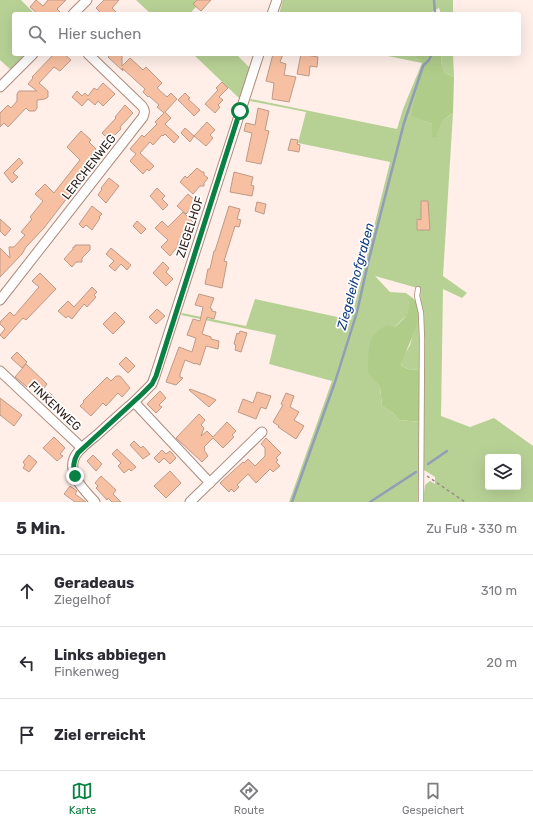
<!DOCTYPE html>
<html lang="de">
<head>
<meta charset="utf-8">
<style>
	:root { --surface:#fff; --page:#f7f7f7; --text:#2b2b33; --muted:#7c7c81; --line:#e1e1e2; --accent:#0b8043 }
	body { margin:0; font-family:Rubik,sans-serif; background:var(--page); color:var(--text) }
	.controls { position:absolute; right:12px; bottom:12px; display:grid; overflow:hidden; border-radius:4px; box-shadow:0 4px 16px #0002 }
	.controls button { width:36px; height:36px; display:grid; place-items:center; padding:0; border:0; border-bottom:1px solid var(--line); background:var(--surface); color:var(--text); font:20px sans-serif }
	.stop { position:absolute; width:12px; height:12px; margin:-9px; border:3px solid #0b8043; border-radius:50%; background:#fff }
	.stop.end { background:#0b8043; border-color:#fff; box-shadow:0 1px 4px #0008 }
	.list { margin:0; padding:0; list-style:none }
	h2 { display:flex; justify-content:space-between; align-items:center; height:52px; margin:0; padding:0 16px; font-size:17px }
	h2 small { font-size:13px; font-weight:400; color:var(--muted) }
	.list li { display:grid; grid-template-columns:26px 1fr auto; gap:12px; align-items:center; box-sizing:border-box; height:72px; padding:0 16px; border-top:1px solid var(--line) }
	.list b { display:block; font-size:15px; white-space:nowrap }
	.list p { margin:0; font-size:13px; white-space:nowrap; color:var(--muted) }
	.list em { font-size:13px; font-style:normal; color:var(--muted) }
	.icon { flex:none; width:22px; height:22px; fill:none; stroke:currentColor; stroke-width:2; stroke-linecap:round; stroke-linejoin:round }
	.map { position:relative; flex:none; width:533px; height:502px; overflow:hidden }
	.search { position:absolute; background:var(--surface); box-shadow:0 4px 16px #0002; left:12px; right:12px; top:12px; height:44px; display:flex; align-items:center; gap:10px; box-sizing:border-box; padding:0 14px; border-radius:4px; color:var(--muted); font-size:15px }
	.sheet { height:268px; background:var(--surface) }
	nav { display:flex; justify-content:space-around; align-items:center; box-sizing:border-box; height:56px; border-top:1px solid var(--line); background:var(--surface); font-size:11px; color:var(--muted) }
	nav a { display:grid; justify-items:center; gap:2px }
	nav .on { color:var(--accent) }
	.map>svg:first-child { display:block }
	.green { fill:#b7d195; fill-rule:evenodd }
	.forest { fill:#afcc89 }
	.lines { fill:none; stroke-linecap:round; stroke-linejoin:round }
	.stream { stroke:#929db6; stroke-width:2.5 }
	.building { fill:#f8c0a2; stroke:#bd9a88 }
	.lane-casing { stroke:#ae8a7a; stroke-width:6 }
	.street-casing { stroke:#ae8a7a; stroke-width:11 }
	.path { stroke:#998a83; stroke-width:1.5; stroke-dasharray:3 3; stroke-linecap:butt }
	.lane { stroke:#fff; stroke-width:4.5 }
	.street { stroke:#fff; stroke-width:9 }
	.route { stroke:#0b8043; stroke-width:5 }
	.labels { text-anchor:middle; stroke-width:3.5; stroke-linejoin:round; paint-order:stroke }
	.street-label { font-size:12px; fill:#33251f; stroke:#fff }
	.water-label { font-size:13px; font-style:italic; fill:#0f3b80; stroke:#fff }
</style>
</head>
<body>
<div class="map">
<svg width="533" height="502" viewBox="0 0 533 502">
	<rect width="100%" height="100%" fill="#ffefe8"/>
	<g class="green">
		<path d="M0 0H21L35 14H14V54H27L11 70 0 60Z"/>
		<path d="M136 0H201L202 1 192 11 194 14H151Z"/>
		<path d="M283 0H453V14H441L439 8 432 12 431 14H279Z"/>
		<path d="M193 54H236L251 69 241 100Z"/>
		<path d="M378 54H418L417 56 422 63 412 116 432 124V138L437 136C440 123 442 121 453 113L443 276 467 293 462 298 443 289 441 416 470 427 494 418 533 446V502H423L425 485 430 481 435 484V477L424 470V322L420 295 421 289 375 276 390 292 406 293 414 299H408L409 306 407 315 395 327 368 361V372L380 387 382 406 393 413 399 420 421 422 418 502H289L332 381 269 364 276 335 181 315 182 313 246 326 255 299 351 320 390 162 298 143 306 112 250 101 251 99 397 129 403 109 422 63ZM488 457H518V487H488Z"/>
		<path d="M442 54H453L454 77 445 73 441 62Z"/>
		<path d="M419 312 420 369 411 370 401 366 403 357 410 345Z"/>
	</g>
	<g class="forest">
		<path d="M418 54H442L441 62 445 73 454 77 453 113C442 120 440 124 437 137L432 138V124L411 116 422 63 416 56Z"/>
		<path d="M408 299H414C428 315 405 348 401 366L411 370 420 369 421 422 399 420 393 413 382 406 380 387 368 373C368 364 368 343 373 336 376 332 381 329 386 325L395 327C406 318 410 313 408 299Z"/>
	</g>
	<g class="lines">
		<g class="stream">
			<path d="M434 0 435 14"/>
			<path d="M428 464 447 451"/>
			<path d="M292 502 335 382 357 312 368 263 404 123 423 66 429 60 432 54"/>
			<path d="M370 502 416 472"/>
		</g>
	</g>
	<g class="building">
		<path d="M36 0 43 6 48 0H66L57 9 62 14H38L30 7Z"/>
		<path d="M104 0H119L112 8 118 14H102L96 8Z"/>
		<path d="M197 0H211L201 11 193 4Z"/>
		<path d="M54 54H64L71 60 60 71 54 67 39 83 48 91V97L45 99 37 100V108L35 111H29L26 108 8 127 4 123 0 127V113L8 105 11 108 17 101V94L19 91H37L28 84 33 78 32 77Z"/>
		<path d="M111 54H122V66L130 58 143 70 146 67 162 83 157 88 167 97 171 93 177 99 165 112 171 118 165 124 179 137 174 143 165 134 163 136 162 135 153 145 150 142 140 153 154 166 149 171 147 169 143 174 130 161 136 154 130 149 142 135 144 137 157 124 155 122 164 113 157 107 159 105 149 96 148 97 143 92 145 89 122 68 123 71 108 57Z"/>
		<path d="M273 54H283L280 62 286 64 284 75 296 77 289 102 272 99 274 83 266 81Z"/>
		<path d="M301 54 318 57 317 67 310 66 309 76 297 74Z"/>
		<path d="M222 82 228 88 219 97 223 100 218 105 220 107 215 113 205 104 218 90 216 88Z"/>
		<path d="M103 83 115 94 103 106 98 101 95 105 88 99 82 106 72 97 77 91 82 96 85 93 88 96 94 88 97 90Z"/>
		<path d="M185 93 190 98 188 99 200 110 194 116 178 100Z"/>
		<path d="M125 105 133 113 120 127 121 129 113 137 110 135 107 138 102 133 116 118 115 117Z"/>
		<path d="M258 108 269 111 265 130 269 131 261 164 246 161 252 133 244 131 246 123 255 125Z"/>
		<path d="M207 122 215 130 210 135 213 138 206 146 194 136Z"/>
		<path d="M185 128 194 136 190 142 181 133Z"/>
		<path d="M81 131 91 140 89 142 96 149 92 154V157L89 161 91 162 80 173 84 176 44 228 26 247 22 254 0 277V248L10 258 9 247H14L25 235 21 232 32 219 30 217 43 201 35 194 45 184 54 193 80 160 67 147Z"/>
		<path d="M291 139 298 140 297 144 300 145 299 152 288 150Z"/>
		<path d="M19 158 23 163 13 173 18 177 12 183 4 173Z"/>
		<path d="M197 168 202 172H204V175L208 178 204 183V186H200L193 194 180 182 185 176 187 178Z"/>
		<path d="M234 172 253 177 251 185 254 186 252 196 230 192Z"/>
		<path d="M109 178 119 186 106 203 98 195 102 189 101 188Z"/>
		<path d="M157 188 165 196 162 199 168 205 163 210 150 196Z"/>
		<path d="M188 194 197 202 186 214 177 206Z"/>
		<path d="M421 201H428L430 230H417V219L421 220Z"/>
		<path d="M257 202 266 204 264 214 255 211Z"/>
		<path d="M92 206 102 214 99 217 100 218 92 230 86 225 83 228 79 224Z"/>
		<path d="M229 206 240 209 237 219 241 220 239 227 235 226 224 261 227 262 222 288 205 284 208 269H210L214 251H215Z"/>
		<path d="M183 212 195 224 178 242V246L170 256 161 247 168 240 155 228 162 221 168 227Z"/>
		<path d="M0 219 11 229 5 236 0 231Z"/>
		<path d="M137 221 146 229 141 234 133 226Z"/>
		<path d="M75 245H90V250L82 258V262H76L72 267 64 259 73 249V247H75Z"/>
		<path d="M111 248 131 265 127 270 121 264 115 271 109 266 114 261 106 254Z"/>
		<path d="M163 262 169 268 166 272 173 279 166 286 153 273Z"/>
		<path d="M40 273 56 289 26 320 23 318 4 339 0 335 5 329 0 324V322L10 312 14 316 39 287 32 281Z"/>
		<path d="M92 287 97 292 94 295 96 297 87 307 84 304 72 319 68 316 66 318 58 311 68 301 74 307Z"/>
		<path d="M199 294 214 298 210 308 212 309V311L216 312 214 319 207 317 202 334 211 337V339L219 341 218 349 206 346 200 365 195 363V364L185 360 180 374V377L183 378 176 385 166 382 179 347 192 352 196 338 187 335 193 319 200 321 203 307 195 305Z"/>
		<path d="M157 309 165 316 156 324 149 317Z"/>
		<path d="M115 312 125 322 113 334 103 324Z"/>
		<path d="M240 331 247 333 241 352 235 350 236 345 234 344 237 333 239 334Z"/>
		<path d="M17 352 27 362 22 368 11 358Z"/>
		<path d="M126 357 135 366 128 373 119 364Z"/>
		<path d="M26 364 47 384 41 392 31 383 27 387 15 377Z"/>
		<path d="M116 376H120L130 388 122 397 118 393 106 406 103 403 91 416 80 406 84 402 83 401 107 377 111 381Z"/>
		<path d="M190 389 203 394H204L216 400 209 407 189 390Z"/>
		<path d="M160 391 166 398 159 405 162 407 156 413 147 404Z"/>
		<path d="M49 392 58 401 51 408 42 400Z"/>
		<path d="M257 392 271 396 266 409 261 407 256 419 238 412 243 399 253 403Z"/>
		<path d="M286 393 294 396 290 407 299 412 294 420 304 426 296 439 278 427 279 426 273 422 283 405 281 404Z"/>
		<path d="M0 398 22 415 14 426 0 415Z"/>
		<path d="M199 414 205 420 201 425 204 428 201 436 207 431 213 437 227 422 236 431 232 435 234 437 223 448 213 438 204 447 205 449 204 450 208 456 202 462 176 438Z"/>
		<path d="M54 437 65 448 60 454 63 456 57 461 43 448Z"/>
		<path d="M266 438 281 453 276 458 278 460 276 462 280 466 273 472 270 469 256 483 248 474 237 485 239 487 234 492 231 489 229 492 220 483 243 462 244 463 248 459 255 466 265 456V448L261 444Z"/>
		<path d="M134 441 141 448 143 446 150 454 143 459 130 445Z"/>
		<path d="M117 449 136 467 131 471 129 469 124 473 118 466 121 463 112 454Z"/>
		<path d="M162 450 166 454 170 451 176 458 170 464 164 458 159 463 154 458Z"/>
		<path d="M29 455 37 462 29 472 23 468 25 465 23 462Z"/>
		<path d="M93 455 102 464 96 471 87 461Z"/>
		<path d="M170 471 181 483 166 498 154 486Z"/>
		<path d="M101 476 116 490 113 494 121 502H112L108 498 107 500 96 488 98 486 95 483Z"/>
		<path d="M70 486 77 491 75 494 86 502H75L64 494Z"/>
	</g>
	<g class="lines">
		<g class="lane-casing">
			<path id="lane" d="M418 289 417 296 421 313 422 340 421 502"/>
		</g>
		<g class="street-casing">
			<g id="street">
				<path d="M73 14 87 0"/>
				<path d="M272 14 277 0"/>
				<path d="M0 87 33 54"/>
				<path d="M0 300 143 117C145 112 145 110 142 106L88 54"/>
				<path d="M0 371 82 448"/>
				<path d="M210 483 134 402 152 384 155 376 259 54"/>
				<path d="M95 502C83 489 63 470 78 452 84 445 91 440 97 435 109 424 121 413 134 402"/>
				<path d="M190 502 262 432"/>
			</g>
		</g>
		<path class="path" d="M427 476 465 502"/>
		<use href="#lane" class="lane"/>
		<use href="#street" class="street"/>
	</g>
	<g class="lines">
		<path class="route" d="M75 476C73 467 73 461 78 453L142 394 152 384 156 376 240 111"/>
	</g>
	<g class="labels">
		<g class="street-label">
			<text transform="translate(89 167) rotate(-52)" y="4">LERCHENWEG</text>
			<text transform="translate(190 227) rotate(-72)" y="4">ZIEGELHOF</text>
			<text transform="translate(55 406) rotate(43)" y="4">FINKENWEG</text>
		</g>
		<g class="water-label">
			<text transform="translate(355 276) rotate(-75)" y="5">Ziegeleihofgraben</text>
		</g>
	</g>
</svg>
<div class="controls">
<button><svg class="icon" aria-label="layers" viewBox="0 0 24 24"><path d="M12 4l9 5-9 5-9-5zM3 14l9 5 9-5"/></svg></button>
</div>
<div class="stop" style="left:240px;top:111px"></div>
<div class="stop end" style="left:75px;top:476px"></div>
<div class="search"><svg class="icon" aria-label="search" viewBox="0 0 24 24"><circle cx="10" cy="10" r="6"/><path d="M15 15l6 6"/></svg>Hier suchen</div>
</div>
<section class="sheet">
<h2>5 Min.<small>Zu Fuß · 330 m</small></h2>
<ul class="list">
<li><svg class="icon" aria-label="ahead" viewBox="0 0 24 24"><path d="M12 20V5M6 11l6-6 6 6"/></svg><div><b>Geradeaus</b><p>Ziegelhof</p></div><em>310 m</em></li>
<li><svg class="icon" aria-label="left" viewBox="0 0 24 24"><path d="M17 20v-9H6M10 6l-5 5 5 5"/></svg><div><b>Links abbiegen</b><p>Finkenweg</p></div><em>20 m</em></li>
<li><svg class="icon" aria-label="arrive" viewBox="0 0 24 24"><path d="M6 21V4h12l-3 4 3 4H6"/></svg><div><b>Ziel erreicht</b></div></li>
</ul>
</section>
<nav>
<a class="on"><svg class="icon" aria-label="map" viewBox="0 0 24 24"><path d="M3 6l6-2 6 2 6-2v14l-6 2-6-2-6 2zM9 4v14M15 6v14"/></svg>Karte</a>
<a><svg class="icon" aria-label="directions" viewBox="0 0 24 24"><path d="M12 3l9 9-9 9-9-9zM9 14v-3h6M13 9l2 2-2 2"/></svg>Route</a>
<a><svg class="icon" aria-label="saved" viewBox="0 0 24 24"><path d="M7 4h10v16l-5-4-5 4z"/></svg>Gespeichert</a>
</nav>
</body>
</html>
